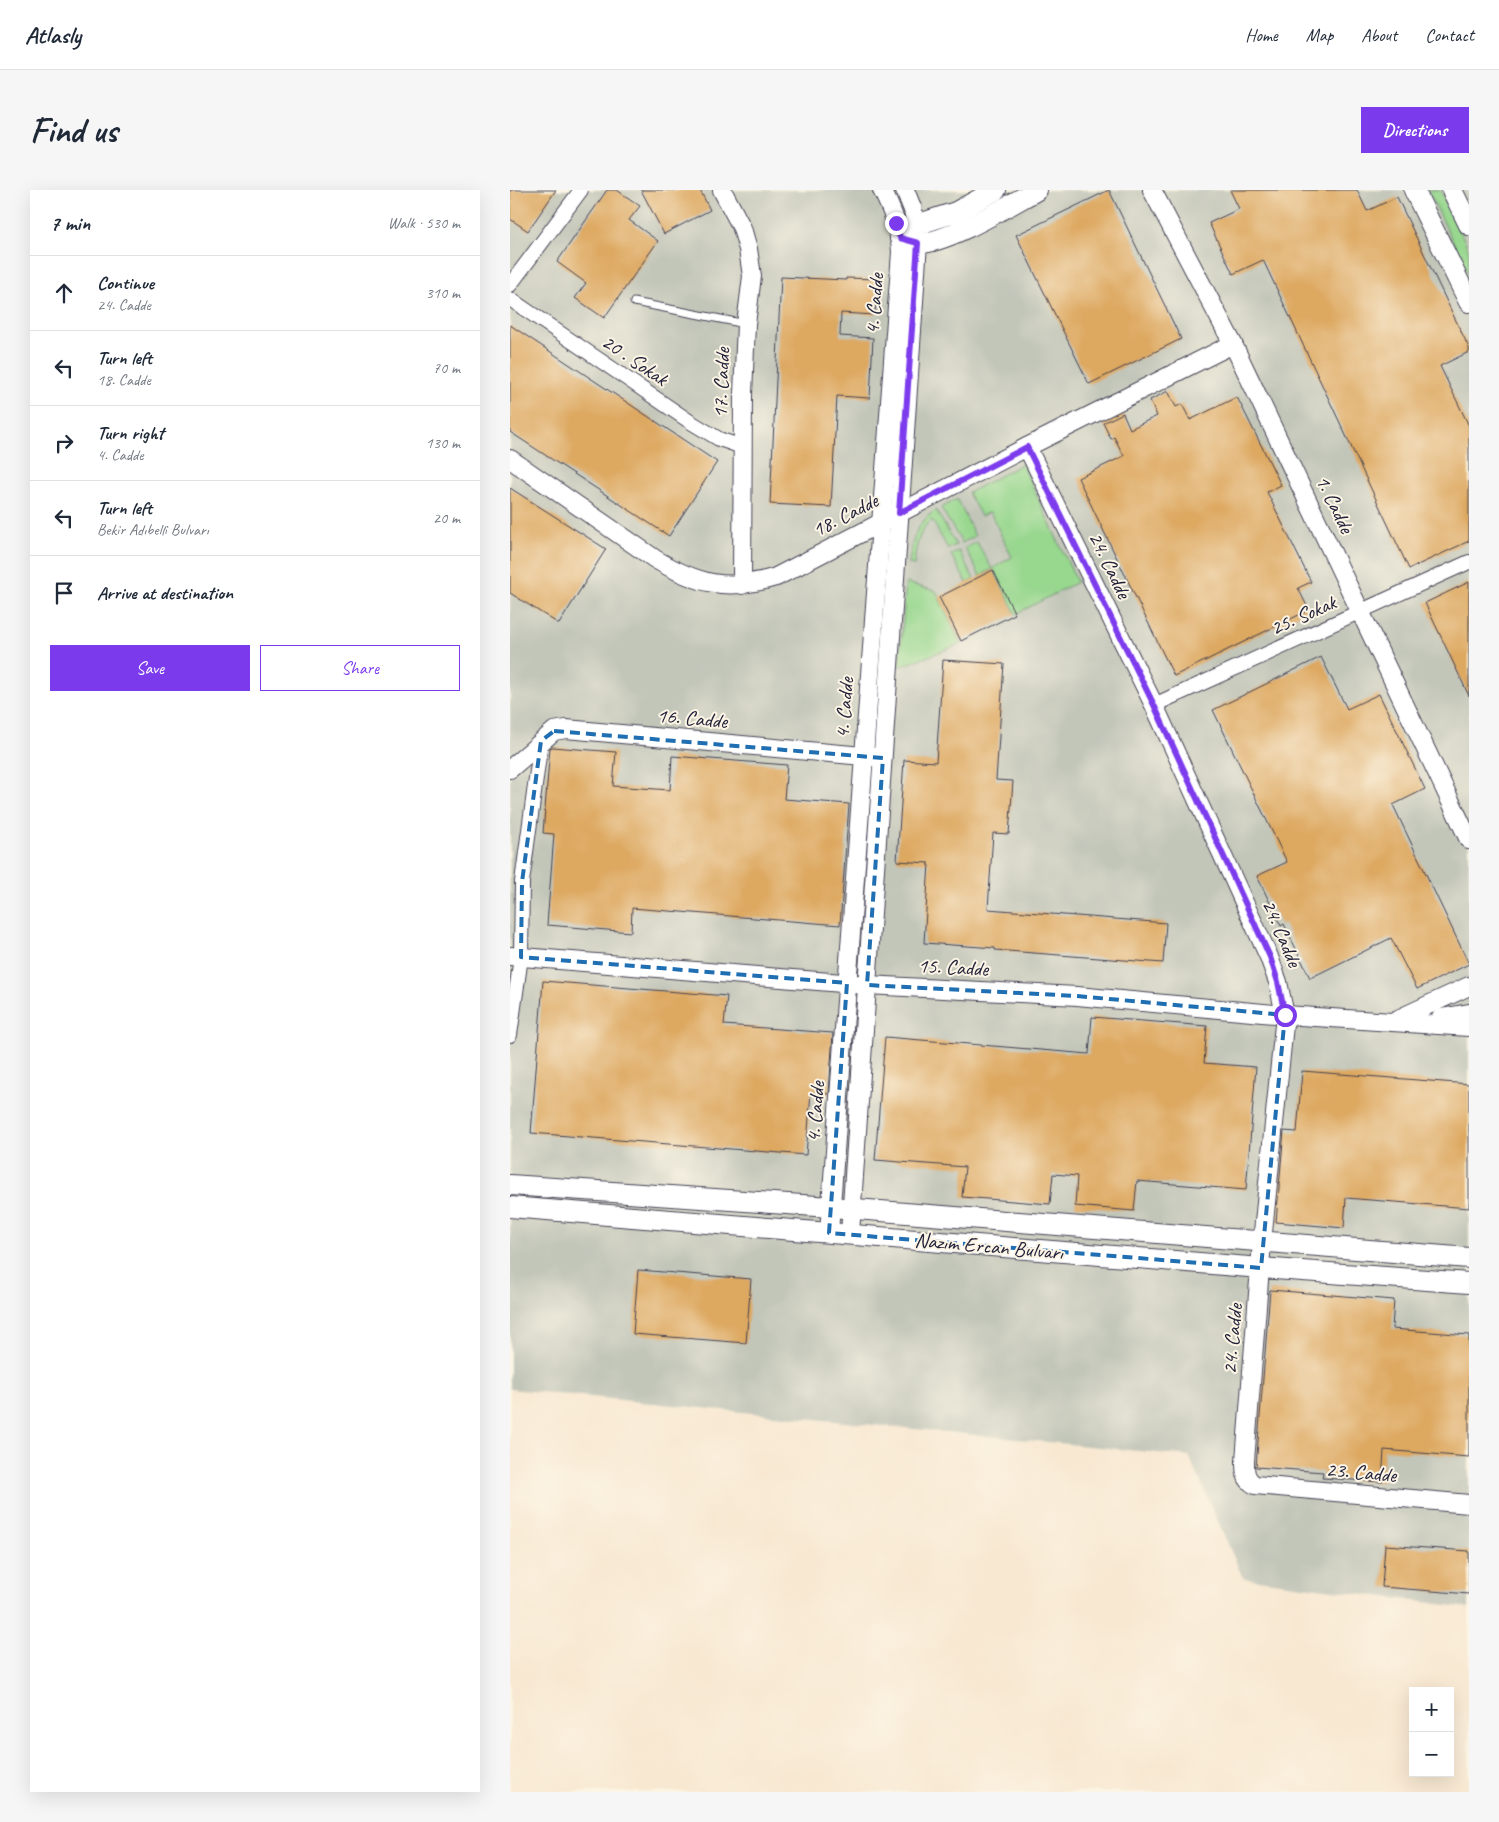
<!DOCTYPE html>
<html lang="en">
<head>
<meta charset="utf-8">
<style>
	:root { --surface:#fff; --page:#f6f6f7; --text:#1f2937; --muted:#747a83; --line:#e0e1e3; --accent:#7c3aed }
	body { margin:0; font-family:Caveat,sans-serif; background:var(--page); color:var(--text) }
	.controls { position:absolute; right:15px; bottom:15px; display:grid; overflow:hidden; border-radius:0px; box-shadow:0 5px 20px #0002 }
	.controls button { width:45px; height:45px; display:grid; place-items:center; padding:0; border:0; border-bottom:1px solid var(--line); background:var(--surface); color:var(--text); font:25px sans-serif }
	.stop { position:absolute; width:15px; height:15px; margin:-11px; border:4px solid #7c3aed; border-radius:50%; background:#fff }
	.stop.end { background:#7c3aed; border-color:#fff; box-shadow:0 1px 5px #0008 }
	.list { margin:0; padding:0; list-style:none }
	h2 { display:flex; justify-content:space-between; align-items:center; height:65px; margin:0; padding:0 20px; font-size:21px }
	h2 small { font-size:16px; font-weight:400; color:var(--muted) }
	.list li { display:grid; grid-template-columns:32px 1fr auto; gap:15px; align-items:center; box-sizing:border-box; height:75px; padding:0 20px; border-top:1px solid var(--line) }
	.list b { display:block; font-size:19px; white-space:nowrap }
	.list p { margin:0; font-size:16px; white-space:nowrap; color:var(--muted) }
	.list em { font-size:16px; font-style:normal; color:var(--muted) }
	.actions { display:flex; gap:10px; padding:15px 20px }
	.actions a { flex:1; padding:11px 0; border:1px solid var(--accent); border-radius:0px; text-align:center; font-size:18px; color:var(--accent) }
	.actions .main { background:var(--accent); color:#fff }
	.icon { flex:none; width:28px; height:28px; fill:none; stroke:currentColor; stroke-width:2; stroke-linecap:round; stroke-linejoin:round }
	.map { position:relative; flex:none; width:959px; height:1602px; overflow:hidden; border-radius:0px }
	header { display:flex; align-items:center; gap:30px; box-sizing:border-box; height:70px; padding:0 25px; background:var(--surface); border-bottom:1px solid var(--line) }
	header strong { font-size:24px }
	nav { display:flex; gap:28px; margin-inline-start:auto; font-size:18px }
	.intro { display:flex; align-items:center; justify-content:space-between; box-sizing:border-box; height:120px; padding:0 30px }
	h1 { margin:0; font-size:35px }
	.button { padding:12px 22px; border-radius:0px; background:var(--accent); color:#fff; font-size:18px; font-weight:700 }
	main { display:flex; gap:30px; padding:0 30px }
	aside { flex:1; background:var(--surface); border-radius:0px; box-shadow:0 5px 20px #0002 }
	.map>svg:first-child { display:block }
	.industrial { fill:#c2c6b9 }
	.green { fill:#97d78e; stroke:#5c7c64 }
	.building { fill:#dda860 }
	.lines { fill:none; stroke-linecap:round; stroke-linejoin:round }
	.service-casing { stroke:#424052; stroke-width:9 }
	.minor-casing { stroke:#424052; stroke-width:16 }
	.tertiary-casing { stroke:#424052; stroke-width:20 }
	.secondary-casing { stroke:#424052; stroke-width:22 }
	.service { stroke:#fff; stroke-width:7 }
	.minor { stroke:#fff; stroke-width:14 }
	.tertiary { stroke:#fff; stroke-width:18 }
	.secondary { stroke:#fff; stroke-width:20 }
	.route { stroke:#7c3aed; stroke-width:6 }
	.marked { fill:none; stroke:#1f6fb2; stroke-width:4; stroke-dasharray:10 6; stroke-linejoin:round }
	.labels { text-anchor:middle; stroke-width:4; stroke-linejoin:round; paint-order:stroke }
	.street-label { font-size:21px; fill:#22223b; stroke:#fcf5e5 }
</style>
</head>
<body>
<header>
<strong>Atlasly</strong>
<nav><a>Home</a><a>Map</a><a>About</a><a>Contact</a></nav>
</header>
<div class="intro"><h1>Find us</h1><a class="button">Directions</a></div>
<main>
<aside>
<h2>7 min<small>Walk · 530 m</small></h2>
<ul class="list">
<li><svg class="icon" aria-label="ahead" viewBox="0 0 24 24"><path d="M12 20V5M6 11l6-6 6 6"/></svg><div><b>Continue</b><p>24. Cadde</p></div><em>310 m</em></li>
<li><svg class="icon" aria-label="left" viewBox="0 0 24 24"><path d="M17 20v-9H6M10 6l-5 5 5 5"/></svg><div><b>Turn left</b><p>18. Cadde</p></div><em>70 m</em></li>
<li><svg class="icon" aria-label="right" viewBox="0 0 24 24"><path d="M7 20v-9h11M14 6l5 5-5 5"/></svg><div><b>Turn right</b><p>4. Cadde</p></div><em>130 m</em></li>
<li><svg class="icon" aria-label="left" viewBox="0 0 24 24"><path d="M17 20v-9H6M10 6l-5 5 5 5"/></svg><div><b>Turn left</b><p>Bekir Adıbelli Bulvarı</p></div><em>20 m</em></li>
<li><svg class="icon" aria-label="arrive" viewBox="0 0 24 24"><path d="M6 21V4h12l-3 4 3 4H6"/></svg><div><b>Arrive at destination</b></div></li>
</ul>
<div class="actions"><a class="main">Save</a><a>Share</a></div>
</aside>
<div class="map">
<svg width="959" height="1602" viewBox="0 0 959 1602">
	<rect width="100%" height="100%" fill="#fcf5e5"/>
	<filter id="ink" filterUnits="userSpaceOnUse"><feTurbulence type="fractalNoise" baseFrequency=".02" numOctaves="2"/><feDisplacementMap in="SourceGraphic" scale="10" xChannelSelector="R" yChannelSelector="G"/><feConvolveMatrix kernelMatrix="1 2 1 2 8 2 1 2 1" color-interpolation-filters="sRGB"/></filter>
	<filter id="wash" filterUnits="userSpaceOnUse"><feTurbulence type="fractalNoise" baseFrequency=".0096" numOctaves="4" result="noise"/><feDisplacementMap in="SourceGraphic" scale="20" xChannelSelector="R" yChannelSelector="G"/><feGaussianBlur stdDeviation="1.12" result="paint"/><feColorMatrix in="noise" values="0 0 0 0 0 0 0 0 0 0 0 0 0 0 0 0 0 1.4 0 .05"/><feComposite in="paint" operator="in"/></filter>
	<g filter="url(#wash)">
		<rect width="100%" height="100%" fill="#f8e8d2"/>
		<path class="industrial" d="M0 0H959V1418L733 1388 679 1266 0 1199Z"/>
		<g class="green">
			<path d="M918 0H930L959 60V85Z"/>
			<path d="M512 274 567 392 506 424 483 378 502 367 480 322 471 326 458 303Z"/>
			<path d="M447 309 465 346 452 353 431 318Z"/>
			<path d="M426 320 446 355 438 359 422 330C408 340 406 358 404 375L399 374C402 350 405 334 426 320Z"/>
			<path d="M467 352 482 379 470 386 455 358Z"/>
			<path d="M449 361 464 389 457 393 441 365Z"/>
			<path d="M396 393 426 401 451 454 389 477Z"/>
		</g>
		<g id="blocks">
			<g class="building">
				<path d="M0 0H46L18 41 0 29Z"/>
				<path d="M97 0H107L130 16 119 30 148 51 94 128 65 108 76 93 47 72Z"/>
				<path d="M131 0H190L200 20 154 44Z"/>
				<path d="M599 0 671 149 579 194 506 45Z"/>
				<path d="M720 0H847L857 21 887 7 959 158V162L930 176 959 236V351L899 379 753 70 723 84 699 33 729 19Z"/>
				<path d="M271 87 336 90V88L367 89 365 125 331 123 330 146 363 148 360 208 327 206 321 317 260 314Z"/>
				<path d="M0 135 207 272 159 346 0 242Z"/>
				<path d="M658 201 666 217 672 214 680 230 727 207 771 295 757 302 801 392 788 398 799 420 664 486 568 288 614 266 604 247 601 249 593 233 613 223 620 239 647 226 640 210Z"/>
				<path d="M0 298 96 359 49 434 0 403Z"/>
				<path d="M483 380 505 424 451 451 429 407Z"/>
				<path d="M959 392V506L915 413Z"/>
				<path d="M811 467 837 519 869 504 915 599 883 615 959 774 907 799 881 748 800 788 774 734 771 736 747 686 777 672 703 520Z"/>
				<path d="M433 470 494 474 486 590 503 591 499 644 483 643 478 719 656 733 653 773 485 760V758L414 753 419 673 387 671 394 570 426 572Z"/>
				<path d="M42 557 106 562 103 596 160 600 162 566 277 575 274 609 339 614 330 735 122 718 121 742 37 735 44 644 33 643 40 558Z"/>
				<path d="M33 791 217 806 214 835 323 843 319 904 301 902 296 965 21 943Z"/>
				<path d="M582 827 697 836 694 873 746 877 736 1000 627 991 624 1021 565 1016 567 986 543 984 540 1014 452 1007 455 977 365 970 375 847 579 864Z"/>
				<path d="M792 881 959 894V1018L836 1008 834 1038 766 1032 774 941 787 942Z"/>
				<path d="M128 1080 241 1089 236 1153 123 1144Z"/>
				<path d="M760 1100 884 1110 882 1139 959 1145V1267L874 1260 872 1292 812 1288 813 1282 746 1277Z"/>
				<path d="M875 1355 959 1361V1404L872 1397Z"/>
			</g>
		</g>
	</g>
	<g filter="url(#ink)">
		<use href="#blocks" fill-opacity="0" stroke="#424052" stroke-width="1"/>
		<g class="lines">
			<g class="service-casing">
				<path id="service" d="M124 112 236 134"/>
			</g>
			<g class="minor-casing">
				<g id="minor">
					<path d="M0 95 71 0"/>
					<path d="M0 109 179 231 209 249 232 257"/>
					<path d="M644 515 959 372"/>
					<path d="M0 845 11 767 12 692 31 551"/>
				</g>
			</g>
			<g class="tertiary-casing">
				<g id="tertiary">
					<path d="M212 0 232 38 238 59 242 86 236 134 233 204 232 395"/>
					<path d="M642 0 723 154 959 650"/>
					<path d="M517 257 644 515 759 767 768 792 775 825 752 1052 735 1271C735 1282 735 1289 745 1295L959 1314"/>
					<path d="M0 269 145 369C187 394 217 402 266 387L517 257 723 154"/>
					<path d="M0 579 44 541 56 539 364 567"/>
					<path d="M0 766 357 795 567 806 775 825 959 837"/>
					<path d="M931 828 959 823"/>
					<path d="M886 830 959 796"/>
					<path d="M319 1043 391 62C390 39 382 20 372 0"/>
					<path d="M340 1044 408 53 403 20 395 0"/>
				</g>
			</g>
			<g class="secondary-casing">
				<g id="secondary">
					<path d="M904 0 959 112"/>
					<path d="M942 0 959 35"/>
					<path d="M390 48C396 50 403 53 409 53 436 54 501 14 527 0"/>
					<path d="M390 48 406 35 446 22 486 0"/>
					<path d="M0 995 321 1017 959 1068"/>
					<path d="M0 1017 751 1078 959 1093"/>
				</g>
			</g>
			<use href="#service" class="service"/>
			<use href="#minor" class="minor"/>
			<use href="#tertiary" class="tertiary"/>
			<use href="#secondary" class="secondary"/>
		</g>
	</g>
	<g class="lines" filter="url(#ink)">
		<path class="route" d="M386 33 390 48 408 53 389 323 517 257 644 515 760 767 768 792 775 825"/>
	</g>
	<path class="marked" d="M44 541 373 568 357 795 567 806 775 825 751 1078 319 1043 337 793 11 767 12 692 31 551Z"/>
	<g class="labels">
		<g class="street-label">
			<text transform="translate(364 114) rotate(-86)" y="7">4. Cadde</text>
			<text transform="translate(125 170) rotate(34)" y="7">20 . Sokak</text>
			<text transform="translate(211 193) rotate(-88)" y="7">17. Cadde</text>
			<text transform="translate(825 314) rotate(64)" y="7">1. Cadde</text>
			<text transform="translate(335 325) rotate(-27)" y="7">18. Cadde</text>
			<text transform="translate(600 375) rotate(64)" y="7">24. Cadde</text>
			<text transform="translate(793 425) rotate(-24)" y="7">25. Sokak</text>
			<text transform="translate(334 518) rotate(-86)" y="7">4. Cadde</text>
			<text transform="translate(182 528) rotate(5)" y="7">16. Cadde</text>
			<text transform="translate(772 743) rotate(67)" y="7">24. Cadde</text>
			<text transform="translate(443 777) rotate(3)" y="7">15. Cadde</text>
			<text transform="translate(305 922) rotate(-86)" y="7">4. Cadde</text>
			<text transform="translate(479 1056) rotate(5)" y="7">Nazım Ercan Bulvarı</text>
			<text transform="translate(722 1149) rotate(-85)" y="7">24. Cadde</text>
			<text transform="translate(851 1282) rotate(5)" y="7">23. Cadde</text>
		</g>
	</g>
</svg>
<div class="controls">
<button>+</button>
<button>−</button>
</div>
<div class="stop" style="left:775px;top:825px"></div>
<div class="stop end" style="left:386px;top:33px"></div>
</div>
</main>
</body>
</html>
